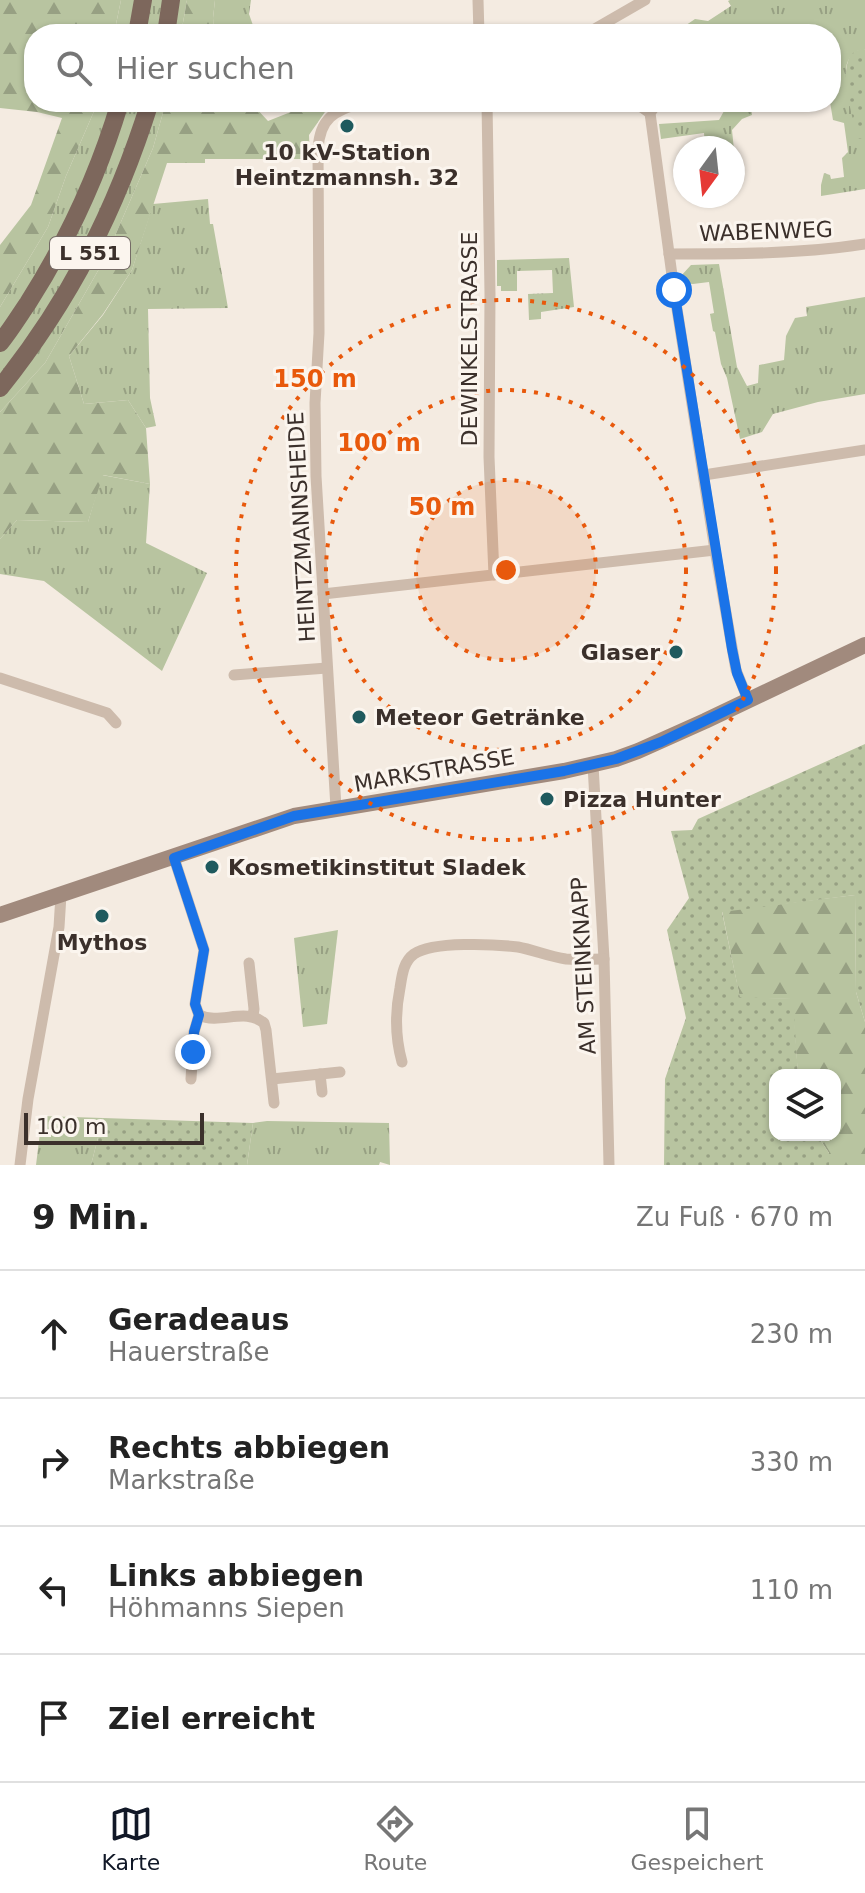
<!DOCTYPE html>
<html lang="de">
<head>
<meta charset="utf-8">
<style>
	:root { --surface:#fff; --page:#f2f2f2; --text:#222; --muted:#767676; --line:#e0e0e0; --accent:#111827 }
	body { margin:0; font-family:"DejaVu Sans",sans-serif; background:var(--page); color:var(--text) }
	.controls { position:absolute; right:24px; bottom:24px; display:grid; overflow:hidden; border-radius:16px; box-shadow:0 2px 6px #0004 }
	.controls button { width:72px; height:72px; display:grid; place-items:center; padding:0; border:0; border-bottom:2px solid var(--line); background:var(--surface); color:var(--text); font:40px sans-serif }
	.compass { position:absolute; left:673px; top:136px; width:72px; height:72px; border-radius:50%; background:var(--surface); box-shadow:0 2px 6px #0004; rotate:195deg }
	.scale { position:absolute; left:24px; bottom:20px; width:180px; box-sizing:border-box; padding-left:8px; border:4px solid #3b302b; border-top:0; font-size:22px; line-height:28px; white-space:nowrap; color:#3b302b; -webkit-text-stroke:6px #fbf5ee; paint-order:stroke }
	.stop { position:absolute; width:24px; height:24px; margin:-18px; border:6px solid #1a73e8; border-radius:50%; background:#fff }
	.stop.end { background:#1a73e8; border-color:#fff; box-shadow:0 2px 8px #0008 }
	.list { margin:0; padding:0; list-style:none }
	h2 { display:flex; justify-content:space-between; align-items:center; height:104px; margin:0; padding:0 32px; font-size:34px }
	h2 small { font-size:26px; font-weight:400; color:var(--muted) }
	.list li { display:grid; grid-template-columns:52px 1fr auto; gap:24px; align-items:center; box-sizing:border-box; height:128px; padding:0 32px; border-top:2px solid var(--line) }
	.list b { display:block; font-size:30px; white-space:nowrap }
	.list p { margin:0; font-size:26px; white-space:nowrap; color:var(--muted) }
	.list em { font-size:26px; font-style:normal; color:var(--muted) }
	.icon { flex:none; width:44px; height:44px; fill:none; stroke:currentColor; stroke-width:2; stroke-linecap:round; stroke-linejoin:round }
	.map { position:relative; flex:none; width:865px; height:1165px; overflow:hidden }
	.search { position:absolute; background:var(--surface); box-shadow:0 2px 6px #0004; left:24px; right:24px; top:24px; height:88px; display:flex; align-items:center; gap:20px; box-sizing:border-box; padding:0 28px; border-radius:32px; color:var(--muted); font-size:30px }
	.sheet { height:616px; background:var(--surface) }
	nav { display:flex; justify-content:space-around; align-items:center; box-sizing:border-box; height:112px; border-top:2px solid var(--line); background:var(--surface); font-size:22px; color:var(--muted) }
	nav a { display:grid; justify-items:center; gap:4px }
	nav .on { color:var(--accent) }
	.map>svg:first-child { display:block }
	.grass { fill:url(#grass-tufts) }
	.forest { fill:url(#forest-firs) }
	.park { fill:url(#park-dots) }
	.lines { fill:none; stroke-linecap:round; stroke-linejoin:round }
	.minor { stroke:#cdbbac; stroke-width:11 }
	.secondary { stroke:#a18a7d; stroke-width:16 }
	.primary { stroke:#7d675c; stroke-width:18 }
	.route { stroke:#1a73e8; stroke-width:10 }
	.ring { fill:none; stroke:#e8590c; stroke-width:4; stroke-dasharray:4 8 }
	.poi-dot { fill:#1f5a5e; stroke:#fbf5ee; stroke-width:3 }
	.labels { text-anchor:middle; stroke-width:6; stroke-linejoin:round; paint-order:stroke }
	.shield { fill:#fbf5ee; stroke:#756b66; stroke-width:2 }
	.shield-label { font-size:20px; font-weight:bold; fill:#3b302b }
	.poi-label { font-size:22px; font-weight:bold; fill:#3b302b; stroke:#fbf5ee; text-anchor:start }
	.street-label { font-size:22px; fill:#3b302b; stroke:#fbf5ee }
	.centre { fill:#e8590c; stroke:#fbf5ee; stroke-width:4 }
	.ring-label { font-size:24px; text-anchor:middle; font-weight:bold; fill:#e8590c; stroke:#fbf5ee; stroke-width:6; stroke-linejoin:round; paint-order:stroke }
</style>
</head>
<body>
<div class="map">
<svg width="865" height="1165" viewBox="0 0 865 1165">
	<defs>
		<pattern id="grass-tufts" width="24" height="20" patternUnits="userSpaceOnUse" patternTransform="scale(2)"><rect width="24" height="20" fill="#b8c4a0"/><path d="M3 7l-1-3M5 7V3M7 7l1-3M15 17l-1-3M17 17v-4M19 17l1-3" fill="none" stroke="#97a083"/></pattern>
		<pattern id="forest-firs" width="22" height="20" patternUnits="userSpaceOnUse" patternTransform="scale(2)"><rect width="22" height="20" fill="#b8c4a0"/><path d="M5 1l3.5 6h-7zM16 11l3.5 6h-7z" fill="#97a083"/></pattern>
		<pattern id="park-dots" width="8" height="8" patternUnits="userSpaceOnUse" patternTransform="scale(2)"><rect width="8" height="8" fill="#b8c4a0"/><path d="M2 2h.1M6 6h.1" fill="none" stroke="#97a083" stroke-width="1.8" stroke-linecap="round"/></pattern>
	</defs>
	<rect width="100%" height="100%" fill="#f4ebe1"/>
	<g class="grass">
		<path d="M121 0H187L181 34H114Z"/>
		<path d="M215 0H251L249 14 256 34H214L213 18Z"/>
		<path d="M730 0H865V50L862 49C826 62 861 113 865 138 865 154 865 173 865 189L821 196V185L824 173 830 175 831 179 844 177 842 158 848 152 844 123 833 120 830 102H831V34H673L695 19 708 21 731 6 728 1Z"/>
		<path d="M98 102H166L153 148 111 245 99 269 45 363 0 412V307L48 227 66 176Z"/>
		<path d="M729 102H757L751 106 752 115 742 119 732 130 738 190H733V148H705L704 133 661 139 659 124 719 120Z"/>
		<path d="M208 199 210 224H213L228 308 148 309 150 398 156 426 146 428 128 400 84 404 69 356 103 315 132 270 153 204Z"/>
		<path d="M569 258 574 307 541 312V319L529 320 528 294 553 293 552 270 517 271V291H501V286H497V260Z"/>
		<path d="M719 264 737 367 747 386 758 383 759 365 784 360 786 336 795 318 807 316 806 307 865 297V394L818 402 773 414 762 432 740 439 727 378 721 364 715 332 713 331 710 314 714 313 709 282 693 284 681 283 680 277 691 265Z"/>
		<path d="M102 475 150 484 146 543 207 573 162 671 44 581 0 574V539L17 520 88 522Z"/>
		<path d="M338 930 327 1024 303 1027 294 938Z"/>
		<path d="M42 1116 103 1118 91 1165H36Z"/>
		<path d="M267 1121 389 1123 390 1165 380 1162 379 1165H247L253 1123Z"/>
	</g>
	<g class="forest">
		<path d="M0 0H121L114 34H34V102H98L66 176 48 227 0 307V245L31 205 62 118 37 112 0 108Z"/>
		<path d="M187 0H215L213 18 214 34H181Z"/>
		<path d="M166 102H252L254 106 268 121 311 104V102H325L327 109 309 135 310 159H205V163H167L132 270 103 314 69 356 84 404 128 400 146 428 150 484 103 475 88 522 17 520 0 539V412L45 363 99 269 111 245 153 148Z"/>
		<path d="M855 895 856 992 865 1022V1165H829V1153L817 1135H835V1075H798L792 999 740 998 722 911Z"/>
	</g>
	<g class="park">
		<path d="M863 48 865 50V138L858 139C853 118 841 81 848 61 850 53 856 51 863 48Z"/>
		<path d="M865 744V1022L856 992 855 895 722 912 740 997 793 999 798 1075H775V1135H817L829 1153V1165H664L665 1079 686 1018 667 930 689 898 671 831 692 830 698 819Z"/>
		<path d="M103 1118 253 1123 247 1165H91Z"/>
	</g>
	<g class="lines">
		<g class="minor">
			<path d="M478 0 479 34"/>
			<path d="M586 34 645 0"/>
			<path d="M487 102 490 294 489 457 494 575"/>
			<path d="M639 102 640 106 650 113"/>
			<path d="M658 102 650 113 674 290 715 550 736 670 748 700"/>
			<path d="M669 254C735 254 800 254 865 244"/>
			<path d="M704 475 865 450"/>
			<path d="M323 594 715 550"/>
			<path d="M234 675 327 668"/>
			<path d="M0 678 107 713 116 723"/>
			<path d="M593 765 604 959 609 1165"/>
			<path d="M336 808 316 476 315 403 319 333 318 149C320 117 334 112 362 102"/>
			<path d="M174 858 204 950 195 1004 199 1015 194 1032 191 1079"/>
			<path d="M249 963 254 1009 253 1016"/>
			<path d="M199 1015C220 1025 245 1007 264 1023L266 1030 274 1103"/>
			<path d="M402 1062C395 1037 395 1013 400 988 402 976 403 962 414 954 433 941 494 944 518 947 534 950 550 957 566 959 578 960 592 959 604 959"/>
			<path d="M320 1074 322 1092"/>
			<path d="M272 1079 340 1072"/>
			<path d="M20 1165 28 1099 59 927 61 895"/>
		</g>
		<path class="secondary" d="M0 915 294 816 564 771 616 759 638 751 705 721 865 645"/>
		<g class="primary">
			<path d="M137 34 143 0"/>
			<path d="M166 34 171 0"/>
			<path d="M0 343C10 331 19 316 28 303 68 240 99 173 120 102"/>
			<path d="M0 388C71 299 116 210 150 102"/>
		</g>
	</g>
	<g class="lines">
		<path class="route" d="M193 1052 194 1032 199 1015 195 1004 204 950 174 858 294 816 564 771 616 759 661 742 748 700 737 673 732 649 674 290"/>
	</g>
	<circle cx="506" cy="570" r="90" fill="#e8590c" fill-opacity=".12"/>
	<g class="ring">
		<circle cx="506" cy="570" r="90"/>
		<circle cx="506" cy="570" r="180"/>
		<circle cx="506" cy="570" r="270"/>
	</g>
	<g class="poi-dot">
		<circle cx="347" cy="126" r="8"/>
		<circle cx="676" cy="652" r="8"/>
		<circle cx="359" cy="717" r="8"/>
		<circle cx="547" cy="799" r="8"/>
		<circle cx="212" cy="867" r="8"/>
		<circle cx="102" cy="916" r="8"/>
	</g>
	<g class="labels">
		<rect class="shield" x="50" y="237" width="80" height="32" rx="6"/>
		<g class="shield-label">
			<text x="90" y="260">L 551</text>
		</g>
		<g class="poi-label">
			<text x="347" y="160" text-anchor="middle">10 kV-Station<tspan x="347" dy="25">Heintzmannsh. 32</tspan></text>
			<text x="660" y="660" text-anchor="end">Glaser</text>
			<text x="375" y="725">Meteor Getränke</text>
			<text x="563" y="807">Pizza Hunter</text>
			<text x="228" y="875">Kosmetikinstitut Sladek</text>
			<text x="102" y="950" text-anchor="middle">Mythos</text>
		</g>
		<g class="street-label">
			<text transform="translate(766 231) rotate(-2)" y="8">WABENWEG</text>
			<text transform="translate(469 339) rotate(-90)" y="8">DEWINKELSTRASSE</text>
			<text transform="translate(301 527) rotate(-93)" y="8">HEINTZMANNSHEIDE</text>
			<text transform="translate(434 770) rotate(-10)" y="8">MARKSTRASSE</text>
			<text transform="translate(583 966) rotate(-93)" y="8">AM STEINKNAPP</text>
		</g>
	</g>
	<circle cx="506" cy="570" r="12" class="centre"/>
	<g class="ring-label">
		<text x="315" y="387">150 m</text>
		<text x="379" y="451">100 m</text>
		<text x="442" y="515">50 m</text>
	</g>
</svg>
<div class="controls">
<button><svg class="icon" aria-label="layers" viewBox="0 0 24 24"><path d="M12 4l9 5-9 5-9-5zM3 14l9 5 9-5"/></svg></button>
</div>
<svg class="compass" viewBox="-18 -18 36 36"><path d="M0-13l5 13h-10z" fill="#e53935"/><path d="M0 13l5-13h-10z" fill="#767676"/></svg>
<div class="scale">100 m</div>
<div class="stop" style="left:674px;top:290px"></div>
<div class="stop end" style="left:193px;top:1052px"></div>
<div class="search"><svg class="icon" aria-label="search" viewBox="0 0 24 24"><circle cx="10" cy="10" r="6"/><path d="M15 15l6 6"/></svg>Hier suchen</div>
</div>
<section class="sheet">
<h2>9 Min.<small>Zu Fuß · 670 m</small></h2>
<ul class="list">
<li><svg class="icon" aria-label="ahead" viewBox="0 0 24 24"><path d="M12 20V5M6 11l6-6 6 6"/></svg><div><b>Geradeaus</b><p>Hauerstraße</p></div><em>230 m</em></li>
<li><svg class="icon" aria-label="right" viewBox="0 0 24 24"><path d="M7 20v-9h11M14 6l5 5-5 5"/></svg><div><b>Rechts abbiegen</b><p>Markstraße</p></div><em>330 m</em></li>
<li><svg class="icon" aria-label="left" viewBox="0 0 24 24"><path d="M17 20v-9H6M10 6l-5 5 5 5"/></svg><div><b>Links abbiegen</b><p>Höhmanns Siepen</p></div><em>110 m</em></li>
<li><svg class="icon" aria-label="arrive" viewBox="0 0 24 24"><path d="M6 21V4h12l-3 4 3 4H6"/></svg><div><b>Ziel erreicht</b></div></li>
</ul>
</section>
<nav>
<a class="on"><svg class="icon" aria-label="map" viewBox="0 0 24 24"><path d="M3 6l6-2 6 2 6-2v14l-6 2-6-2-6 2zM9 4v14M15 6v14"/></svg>Karte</a>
<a><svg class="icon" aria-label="directions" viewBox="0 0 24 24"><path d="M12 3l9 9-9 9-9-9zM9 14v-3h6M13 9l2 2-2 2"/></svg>Route</a>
<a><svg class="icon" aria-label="saved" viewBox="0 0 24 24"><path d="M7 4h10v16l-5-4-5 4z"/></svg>Gespeichert</a>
</nav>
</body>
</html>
